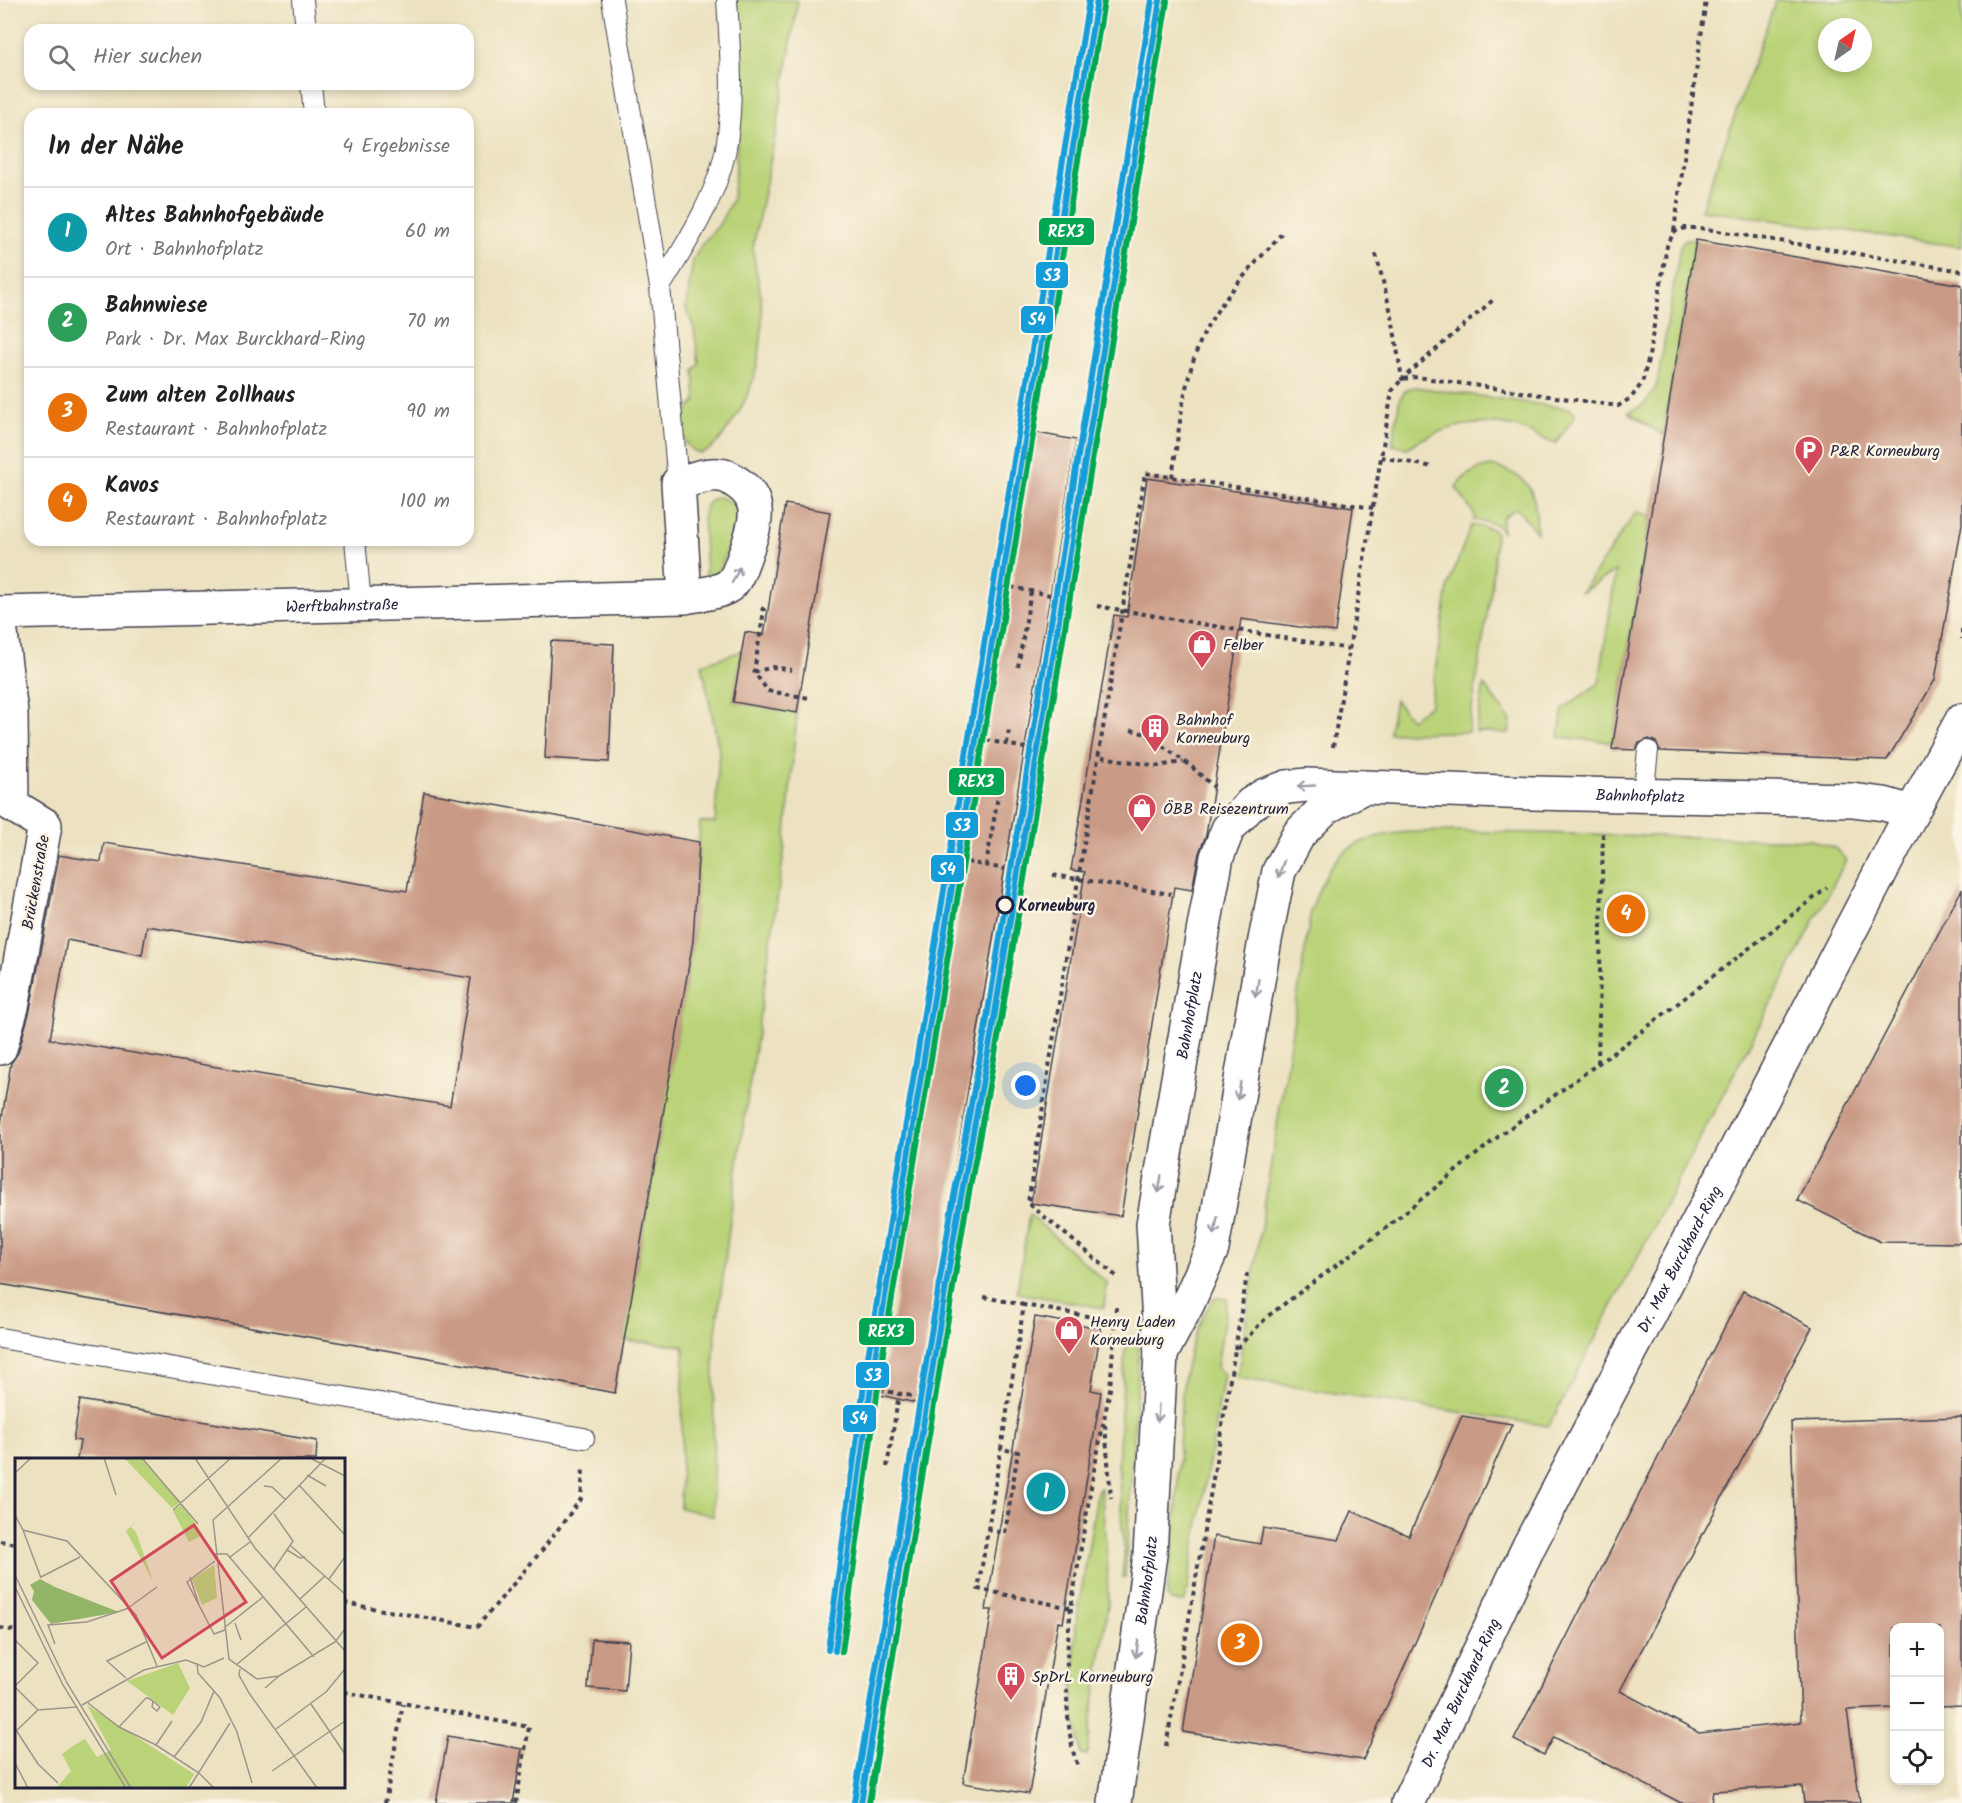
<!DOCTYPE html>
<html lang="de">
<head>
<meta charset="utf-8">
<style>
	:root { --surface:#fff; --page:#f6f6f6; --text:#222; --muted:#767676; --line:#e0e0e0; --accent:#d93025 }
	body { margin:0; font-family:Kalam,sans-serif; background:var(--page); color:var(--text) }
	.controls { position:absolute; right:18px; bottom:18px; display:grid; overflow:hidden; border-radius:12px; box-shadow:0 3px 9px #0003 }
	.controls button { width:54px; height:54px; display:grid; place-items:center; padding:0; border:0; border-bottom:2px solid var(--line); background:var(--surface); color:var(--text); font:30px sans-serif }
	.compass { position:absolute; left:1818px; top:18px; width:54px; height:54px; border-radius:50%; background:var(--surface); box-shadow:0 3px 9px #0003; rotate:34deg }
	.you { position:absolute; left:1026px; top:1086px; width:21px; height:21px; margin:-15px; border:4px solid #fff; border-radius:50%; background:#1a73e8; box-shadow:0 0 0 9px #1a73e833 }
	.badge { display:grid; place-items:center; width:39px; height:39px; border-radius:50%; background:var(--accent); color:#fff; font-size:20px; font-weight:700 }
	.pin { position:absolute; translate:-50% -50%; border:3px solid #fff; box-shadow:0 2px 6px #0006 }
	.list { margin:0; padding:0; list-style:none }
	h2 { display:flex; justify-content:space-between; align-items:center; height:78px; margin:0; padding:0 24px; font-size:26px }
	h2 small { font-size:20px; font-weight:400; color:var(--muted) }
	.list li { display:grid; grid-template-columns:39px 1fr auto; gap:18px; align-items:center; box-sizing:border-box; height:90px; padding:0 24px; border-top:2px solid var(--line) }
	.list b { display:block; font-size:22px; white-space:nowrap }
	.list p { margin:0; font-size:20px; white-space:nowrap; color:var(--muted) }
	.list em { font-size:20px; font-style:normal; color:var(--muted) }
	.icon { flex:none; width:33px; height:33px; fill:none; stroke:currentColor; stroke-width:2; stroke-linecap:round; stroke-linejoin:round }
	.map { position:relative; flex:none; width:1962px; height:1803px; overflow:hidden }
	.search { position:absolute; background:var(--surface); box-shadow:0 3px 9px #0003; left:24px; top:24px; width:450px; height:66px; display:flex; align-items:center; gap:15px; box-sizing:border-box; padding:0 21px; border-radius:18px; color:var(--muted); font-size:22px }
	.panel { position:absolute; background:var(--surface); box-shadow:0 3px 9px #0003; left:24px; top:108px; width:450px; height:438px; border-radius:18px }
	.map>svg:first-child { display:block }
	.green { fill:#bad378; stroke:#6e7a5a; stroke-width:1.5; fill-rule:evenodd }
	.building { fill:#c99a85; fill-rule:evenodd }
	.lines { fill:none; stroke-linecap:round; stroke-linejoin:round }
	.service-casing { stroke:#403f4f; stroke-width:22 }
	.minor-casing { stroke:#403f4f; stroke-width:36 }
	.path { stroke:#403f4f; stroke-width:4; stroke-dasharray:4.5 4.5; stroke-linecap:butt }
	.service { stroke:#fff; stroke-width:20 }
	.minor { stroke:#fff; stroke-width:33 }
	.rail-1-casing { stroke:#fcf5e5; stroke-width:10 }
	.rail-2-casing { stroke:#fcf5e5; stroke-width:10 }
	.rail-3-casing { stroke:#fcf5e5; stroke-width:10 }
	.rail-1 { stroke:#159dd9; stroke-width:6 }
	.rail-2 { stroke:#00a651; stroke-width:6 }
	.rail-3 { stroke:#159dd9; stroke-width:6 }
	.oneway { stroke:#9c9ca7 }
	.stop-dot { fill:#fcf5e5; stroke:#22223b; stroke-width:3 }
	.labels { text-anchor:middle; stroke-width:5; stroke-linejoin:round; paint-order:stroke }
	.poi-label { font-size:16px; fill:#22223b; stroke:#fcf5e5; text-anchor:start }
	.street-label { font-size:16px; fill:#22223b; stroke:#fcf5e5 }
	.stop-label { font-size:16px; font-weight:bold; fill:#22223b; stroke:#fcf5e5; text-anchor:start }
	.inset-road { fill:none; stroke:#9b958b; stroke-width:1.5 }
	.view { fill:#d1495b; fill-opacity:0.15; stroke:#d1495b; stroke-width:3 }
	.inset-edge { fill:none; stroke:#22223b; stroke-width:3 }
	.line-badge { stroke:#fcf5e5; stroke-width:2 }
	.badge-label { font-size:16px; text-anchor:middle; font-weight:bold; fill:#fff }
</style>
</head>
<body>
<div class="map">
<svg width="1962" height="1803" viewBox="0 0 1962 1803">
	<rect width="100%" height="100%" fill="#fcf5e5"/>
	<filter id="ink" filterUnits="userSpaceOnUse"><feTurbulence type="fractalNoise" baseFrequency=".0167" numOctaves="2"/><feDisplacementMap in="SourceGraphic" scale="12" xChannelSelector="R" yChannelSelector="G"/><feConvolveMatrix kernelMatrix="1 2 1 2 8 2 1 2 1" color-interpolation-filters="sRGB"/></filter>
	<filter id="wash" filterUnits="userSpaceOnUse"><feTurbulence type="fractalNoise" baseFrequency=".008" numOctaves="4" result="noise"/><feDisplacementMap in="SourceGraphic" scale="24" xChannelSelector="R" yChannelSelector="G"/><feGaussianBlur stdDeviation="1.35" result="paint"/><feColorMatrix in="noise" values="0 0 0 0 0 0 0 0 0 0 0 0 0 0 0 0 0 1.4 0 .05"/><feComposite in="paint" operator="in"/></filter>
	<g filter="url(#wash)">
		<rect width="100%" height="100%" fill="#ece2c1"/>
		<g class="green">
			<path d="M736 0H798L777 127 753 247C754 265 759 281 761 298 765 344 757 388 730 426 722 437 714 450 700 453 683 449 682 434 680 419L696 401 694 371 699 364 694 328 686 309 693 260 702 244 719 225 732 200 736 166 740 67Z"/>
			<path d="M1776 0H1962V247L1701 210ZM1827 27H1863V63H1827Z"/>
			<path d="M1688 239 1696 240 1663 435 1628 412C1644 407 1650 399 1657 384L1680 247 1684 240Z"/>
			<path d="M1415 387 1571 409 1575 413 1574 418 1555 444C1542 439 1529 431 1515 427 1476 418 1440 427 1407 448L1392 445 1400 398 1407 389Z"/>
			<path d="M1491 466C1534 475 1536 495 1537 533L1516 508 1502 518V532L1496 524 1473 520 1475 516 1456 487C1465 474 1475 469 1491 466Z"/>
			<path d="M719 497C726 499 734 503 737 511 741 524 723 560 718 574L708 577 706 573 703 514C706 505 709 499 719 497Z"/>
			<path d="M1636 512 1650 515 1613 742 1559 737 1563 709 1599 683 1616 570 1581 593Z"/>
			<path d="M1471 525 1493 529 1496 534 1491 591 1468 732 1389 733 1395 700 1411 719 1430 705 1448 587Z"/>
			<path d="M742 651 733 702 797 713 785 846 735 1182 714 1348 713 1516 680 1508 684 1346 624 1340 693 941 700 822 715 823 719 750 702 664Z"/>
			<path d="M1484 685 1511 721 1509 733 1476 732Z"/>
			<path d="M1454 831 1811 840 1835 848 1846 860 1549 1426 1237 1378 1311 911C1316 896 1322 881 1330 868 1357 827 1411 833 1454 831Z"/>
			<path d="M1029 1214 1107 1283 1104 1308 1017 1293Z"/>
			<path d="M1215 1297 1227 1299 1217 1368 1224 1374 1185 1602 1171 1601 1167 1595C1171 1558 1176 1520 1178 1482 1181 1417 1176 1352 1215 1297Z"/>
			<path d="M1132 1337H1137L1139 1350 1125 1578 1122 1577 1124 1553 1118 1464 1125 1350Z"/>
			<path d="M1101 1488 1107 1558 1108 1604 1087 1755 1081 1754 1073 1705 1076 1624 1098 1489Z"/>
		</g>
		<g id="blocks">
			<g class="building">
				<path d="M1696 240 1962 285V524L1935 680 1887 760 1660 751 1656 742 1649 739 1639 743 1636 750 1612 749Z"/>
				<path d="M1037 433 1076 440 916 1403 880 1395Z"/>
				<path d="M1147 478 1353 508 1335 632 1241 619 1206 835 1199 853 1192 890 1174 887 1121 1216 1031 1203 1085 872 1071 870 1114 615 1127 617Z"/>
				<path d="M785 504 830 512 797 713 733 702 745 632 764 635Z"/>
				<path d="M551 641 614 644 609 762 545 758Z"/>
				<path d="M424 792 699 842 693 941 615 1393 408 1354 0 1284V1130L11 1063 18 1053 30 1010 59 855 101 862 104 843 407 891ZM147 926 471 978 450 1106 50 1039 67 940 142 955Z"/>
				<path d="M1962 889V1243L1881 1242 1797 1200Z"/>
				<path d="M1743 1291 1812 1327 1620 1691 1699 1733 1801 1722 1791 1422 1962 1417V1706L1940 1707V1628H1894V1708L1847 1710 1860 1803H1804L1802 1786 1713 1791 1711 1803H1681L1554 1737 1544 1755 1514 1740Z"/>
				<path d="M1035 1317 1101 1328 1091 1390 1101 1392 1063 1623 1058 1622 1029 1794 963 1783 992 1610H986Z"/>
				<path d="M80 1400 317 1441 316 1460H77L80 1441 73 1440Z"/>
				<path d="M1462 1416 1512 1424 1363 1760 1183 1732 1214 1536 1260 1544 1263 1528 1339 1540 1352 1511 1409 1536Z"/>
				<path d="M592 1639 629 1641 625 1691 588 1688Z"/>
				<path d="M448 1736 522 1749 513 1803H436Z"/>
			</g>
		</g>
	</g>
	<g filter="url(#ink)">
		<use href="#blocks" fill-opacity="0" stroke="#403f4f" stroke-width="1.5"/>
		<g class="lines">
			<g class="service-casing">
				<g id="service">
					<path d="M303 0 306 30"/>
					<path d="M612 0 660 287 678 483"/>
					<path d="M311 84 314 114"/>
					<path d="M660 287C686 244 720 192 727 142 734 94 730 48 727 0"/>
					<path d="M355 540 361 603"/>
					<path d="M1643 796 1648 751"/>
					<path d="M0 1338 584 1438"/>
				</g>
			</g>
			<g class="minor-casing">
				<g id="minor">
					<path id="s1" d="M0 613 685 597C699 594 718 594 730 585 738 578 742 562 746 552 755 525 765 500 736 482 732 479 725 475 719 475 708 473 690 480 678 483L685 597"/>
					<path d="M0 625 11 713 12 805 45 825 12 1007 0 1048"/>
					<path d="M1161 1354 1188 1303 1212 1249 1265 940 1279 871 1299 834 1325 808 1363 787"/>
					<path id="s2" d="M1115 1803 1150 1555 1161 1354 1153 1224 1205 921 1217 857 1228 829 1251 804 1265 795 1287 787 1307 785 1533 793 1852 800 1884 804 1912 812"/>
					<path id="s3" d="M1408 1803 1529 1546 1912 812 1962 720"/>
				</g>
			</g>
			<g class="path">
				<path d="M1674 231 1706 0"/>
				<path d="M1376 254 1392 317 1402 379 1493 300"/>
				<path d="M1381 457 1433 467"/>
				<path d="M1172 477C1179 433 1182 387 1199 345 1216 302 1252 268 1282 233"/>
				<path d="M1011 587 1050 595"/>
				<path d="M1097 606 1349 649"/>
				<path d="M761 608 764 610 754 672 768 691 809 698"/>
				<path d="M1962 629V639"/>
				<path d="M1018 667 1031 591"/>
				<path d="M754 672 773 667 792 670"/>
				<path d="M1131 730 1146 734 1193 768 1214 787"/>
				<path d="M986 740 1025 748"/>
				<path d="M1007 744 1009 729"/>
				<path d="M1333 747 1392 391 1402 379 1417 377 1618 406 1631 398 1642 383 1649 356 1667 246 1674 232 1685 228H1700L1962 271"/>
				<path d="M1102 757 1158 766 1183 762"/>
				<path d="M967 862 1005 869"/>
				<path d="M986 866 999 790"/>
				<path d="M1053 875 1171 894"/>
				<path d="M1598 1063 1603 833"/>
				<path d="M1116 1276 1028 1203 1078 880 1145 473 1373 508"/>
				<path d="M984 1297 1024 1305"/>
				<path d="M1115 1321 1024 1305 1001 1449 1018 1452 1005 1533 988 1530 978 1589 1071 1608 1092 1481 1110 1389 1116 1307"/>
				<path d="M1235 1349 1247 1275 1243 1274"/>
				<path d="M880 1390 917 1397"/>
				<path d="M1105 1425 1111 1498"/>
				<path d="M887 1467 899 1394"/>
				<path d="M988 1530 1001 1449"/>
				<path d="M0 1541 16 1544"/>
				<path d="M344 1603 477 1627 543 1549 581 1499 583 1470"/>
				<path d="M1071 1608C1066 1647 1062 1733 1079 1768"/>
				<path d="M0 1628 16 1631"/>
				<path d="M344 1692 529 1727 516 1803"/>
				<path d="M1166 1746 1188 1625 1235 1350 1268 1316 1377 1235 1499 1136 1633 1038 1827 888"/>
				<path d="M385 1803 403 1704"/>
			</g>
			<use href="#service" class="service"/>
			<use href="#minor" class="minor"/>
			<g class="rail-1-casing">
				<g id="rail-1">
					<path d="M835 1651 874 1364 1097 0"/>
					<path d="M861 1803 958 1213 992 1031 1160 0"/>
				</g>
			</g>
			<g class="rail-2-casing">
				<g id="rail-2">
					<path d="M842 1652 881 1365 1104 1"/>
					<path d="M869 1803 965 1214 999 1032 1167 1"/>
				</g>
			</g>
			<g class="rail-3-casing">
				<g id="rail-3">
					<path d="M828 1650 867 1363 1089 0"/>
					<path d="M854 1802 951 1212 985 1030 1152 0"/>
				</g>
			</g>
			<use href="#rail-1" class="rail-1"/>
			<use href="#rail-2" class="rail-2"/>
			<use href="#rail-3" class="rail-3"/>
		</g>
		<defs><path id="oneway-shaft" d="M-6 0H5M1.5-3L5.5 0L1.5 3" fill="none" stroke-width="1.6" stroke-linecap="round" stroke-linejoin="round" transform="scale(1.5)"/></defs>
		<g class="oneway">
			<use href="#oneway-shaft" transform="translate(736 575) rotate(-63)"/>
			<use href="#oneway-shaft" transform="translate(1306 786) rotate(177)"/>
			<use href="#oneway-shaft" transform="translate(1281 869) rotate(109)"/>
			<use href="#oneway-shaft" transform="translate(1257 988) rotate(100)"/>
			<use href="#oneway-shaft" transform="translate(1239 1091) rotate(100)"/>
			<use href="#oneway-shaft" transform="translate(1160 1184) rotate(99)"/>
			<use href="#oneway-shaft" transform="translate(1216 1226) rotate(100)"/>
			<use href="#oneway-shaft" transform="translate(1158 1413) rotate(93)"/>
			<use href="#oneway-shaft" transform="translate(1137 1649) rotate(98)"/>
		</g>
	</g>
	<defs>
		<g id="parking-pin" transform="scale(1.5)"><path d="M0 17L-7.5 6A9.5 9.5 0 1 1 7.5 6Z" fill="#d1495b" stroke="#fcf5e5"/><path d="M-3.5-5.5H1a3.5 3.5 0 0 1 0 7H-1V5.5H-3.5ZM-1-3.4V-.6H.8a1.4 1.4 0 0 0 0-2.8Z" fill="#fff"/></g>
		<g id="shop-pin" transform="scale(1.5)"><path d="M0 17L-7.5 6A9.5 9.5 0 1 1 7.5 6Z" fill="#d1495b" stroke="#fcf5e5"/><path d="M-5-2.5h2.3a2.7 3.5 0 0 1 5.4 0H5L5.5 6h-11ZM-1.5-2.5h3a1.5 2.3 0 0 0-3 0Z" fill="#fff"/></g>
		<g id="building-pin" transform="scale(1.5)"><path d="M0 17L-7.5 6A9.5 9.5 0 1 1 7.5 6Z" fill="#d1495b" stroke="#fcf5e5"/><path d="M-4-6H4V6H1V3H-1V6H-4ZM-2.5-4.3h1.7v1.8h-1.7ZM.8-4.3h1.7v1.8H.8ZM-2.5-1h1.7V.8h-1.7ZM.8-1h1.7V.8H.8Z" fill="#fff"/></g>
	</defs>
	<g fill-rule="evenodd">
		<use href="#parking-pin" x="1809" y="450"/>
		<use href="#shop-pin" x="1202" y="644"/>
		<use href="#building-pin" x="1155" y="728"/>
		<use href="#shop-pin" x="1142" y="808"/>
		<use href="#shop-pin" x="1069" y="1330"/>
		<use href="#building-pin" x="1011" y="1676"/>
	</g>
	<circle class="stop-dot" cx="1005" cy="905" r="8"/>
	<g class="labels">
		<g class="poi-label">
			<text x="1830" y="456">P&amp;R Korneuburg</text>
			<text x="1223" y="650">Felber</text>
			<text x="1176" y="725">Bahnhof<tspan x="1176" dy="18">Korneuburg</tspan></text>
			<text x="1163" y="814">ÖBB Reisezentrum</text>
			<text x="1090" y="1327">Henry Laden<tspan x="1090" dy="18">Korneuburg</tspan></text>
			<text x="1032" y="1682">SpDrL Korneuburg</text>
		</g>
		<g class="street-label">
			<text dy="6" stroke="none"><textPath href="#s1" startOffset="342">Werftbahnstraße</textPath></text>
			<text dy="6" stroke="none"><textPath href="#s2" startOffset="1412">Bahnhofplatz</textPath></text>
			<text transform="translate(35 882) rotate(-80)" y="6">Brückenstraße</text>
			<text dy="6" stroke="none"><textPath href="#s2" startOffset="794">Bahnhofplatz</textPath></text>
			<text dy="6" stroke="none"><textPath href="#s3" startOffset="608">Dr. Max Burckhard-Ring</textPath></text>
			<text dy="6" stroke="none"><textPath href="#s2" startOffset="225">Bahnhofplatz</textPath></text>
			<text dy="6" stroke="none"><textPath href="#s3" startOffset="122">Dr. Max Burckhard-Ring</textPath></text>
		</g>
		<g class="stop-label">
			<text x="1018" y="911">Korneuburg</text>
		</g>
	</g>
	<g transform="translate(15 1458)">
		<rect width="330" height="330" fill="#ece2c1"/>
		<path d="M109 0H126L166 44 157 50ZM167 46 188 77 174 84 158 53ZM122 62 116 69 121 74 138 123 111 73ZM199 107 202 140 187 147 191 158 177 121ZM163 205 175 230 158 257 112 223ZM72 247 179 316 171 330H41L56 313 47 296 61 286 70 281 82 299 96 292Z" fill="#bad378"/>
		<path d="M25 121 40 129 104 154 36 166 17 142 19 133 15 127Z" fill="#93b568"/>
		<path class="inset-road" d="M89 0 101 37M127 0 183 66M180 0 240 90 330 193M267 0 198 62 214 201 242 221 264 218 320 184 330 171M295 0 330 18M0 15 16 0M292 17 311 28M284 27 330 77M249 28 257 29 271 42M158 52 216 0M259 56 278 83 259 111M0 57 8 72 52 83 121 157 142 208M8 72 26 120M233 80 311 0M276 88 330 136M272 92 285 100 290 99M200 96H212L299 199M215 99 235 84M200 103 172 124 199 176 210 172M0 117 52 225 116 330M26 119 65 99M175 119 184 147M314 121 330 99M0 129 48 227 111 330M285 141 310 118M113 150 142 129M220 165 226 182M209 170 248 139M0 182 23 205 0 228M40 186 33 167 72 164 114 150M182 205 183 215 205 240 222 274 237 325M221 207 291 149M225 211 224 217 234 235 302 330M111 220 92 203 131 184M0 229 23 252M250 230 264 218M73 245 104 269 141 287 184 315 199 330M296 246 330 296M67 247 129 212 171 202 189 209 209 200M104 269 131 240H133L138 243 145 249 142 253 137 249 138 243M261 271 311 234 330 211M1 272 23 306 43 325M0 274 23 252 61 249M141 287 157 263M159 299 186 264 199 233M0 305 13 330M257 313 330 263M174 330 215 265"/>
		<path class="view" d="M179 67 231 144 147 200 96 123Z"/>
		<rect width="330" height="330" class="inset-edge"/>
	</g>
	<g class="line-badge">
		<rect x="1038" y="217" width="57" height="29" rx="6" fill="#00a651"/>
		<rect x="1035" y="261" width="34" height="28" rx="6" fill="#159dd9"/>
		<rect x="1020" y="305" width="34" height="29" rx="6" fill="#159dd9"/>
		<rect x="948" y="767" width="57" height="29" rx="6" fill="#00a651"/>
		<rect x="945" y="811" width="34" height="28" rx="6" fill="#159dd9"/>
		<rect x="930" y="854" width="35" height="29" rx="6" fill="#159dd9"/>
		<rect x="858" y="1317" width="57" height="29" rx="6" fill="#00a651"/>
		<rect x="855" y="1361" width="35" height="28" rx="6" fill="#159dd9"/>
		<rect x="842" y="1404" width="35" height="29" rx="6" fill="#159dd9"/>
	</g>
	<g class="badge-label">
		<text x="1066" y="237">REX3</text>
		<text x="1052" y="281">S3</text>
		<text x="1037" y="325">S4</text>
		<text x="976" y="787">REX3</text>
		<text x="962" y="831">S3</text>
		<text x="947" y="875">S4</text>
		<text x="886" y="1337">REX3</text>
		<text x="873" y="1381">S3</text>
		<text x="859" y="1424">S4</text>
	</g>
</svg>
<div class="controls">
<button>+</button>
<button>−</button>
<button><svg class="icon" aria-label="locate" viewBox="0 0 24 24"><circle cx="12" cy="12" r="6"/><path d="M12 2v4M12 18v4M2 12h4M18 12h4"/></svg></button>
</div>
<svg class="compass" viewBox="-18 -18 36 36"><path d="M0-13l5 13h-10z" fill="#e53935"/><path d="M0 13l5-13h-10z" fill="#767676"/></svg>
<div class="you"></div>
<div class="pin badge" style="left:1046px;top:1492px;background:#0f9aa8">1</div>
<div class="pin badge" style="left:1504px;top:1088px;background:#2e9e5b">2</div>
<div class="pin badge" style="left:1240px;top:1643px;background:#e8710a">3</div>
<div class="pin badge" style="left:1626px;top:914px;background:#e8710a">4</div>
<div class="search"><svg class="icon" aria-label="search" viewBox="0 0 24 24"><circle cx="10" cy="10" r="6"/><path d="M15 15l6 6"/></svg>Hier suchen</div>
<section class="panel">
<h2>In der Nähe<small>4 Ergebnisse</small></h2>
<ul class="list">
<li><span class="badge" style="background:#0f9aa8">1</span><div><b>Altes Bahnhofgebäude</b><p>Ort · Bahnhofplatz</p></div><em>60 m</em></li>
<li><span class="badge" style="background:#2e9e5b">2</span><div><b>Bahnwiese</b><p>Park · Dr. Max Burckhard-Ring</p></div><em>70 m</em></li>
<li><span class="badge" style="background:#e8710a">3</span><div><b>Zum alten Zollhaus</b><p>Restaurant · Bahnhofplatz</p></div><em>90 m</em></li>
<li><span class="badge" style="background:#e8710a">4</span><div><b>Kavos</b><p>Restaurant · Bahnhofplatz</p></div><em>100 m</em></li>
</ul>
</section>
</div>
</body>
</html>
